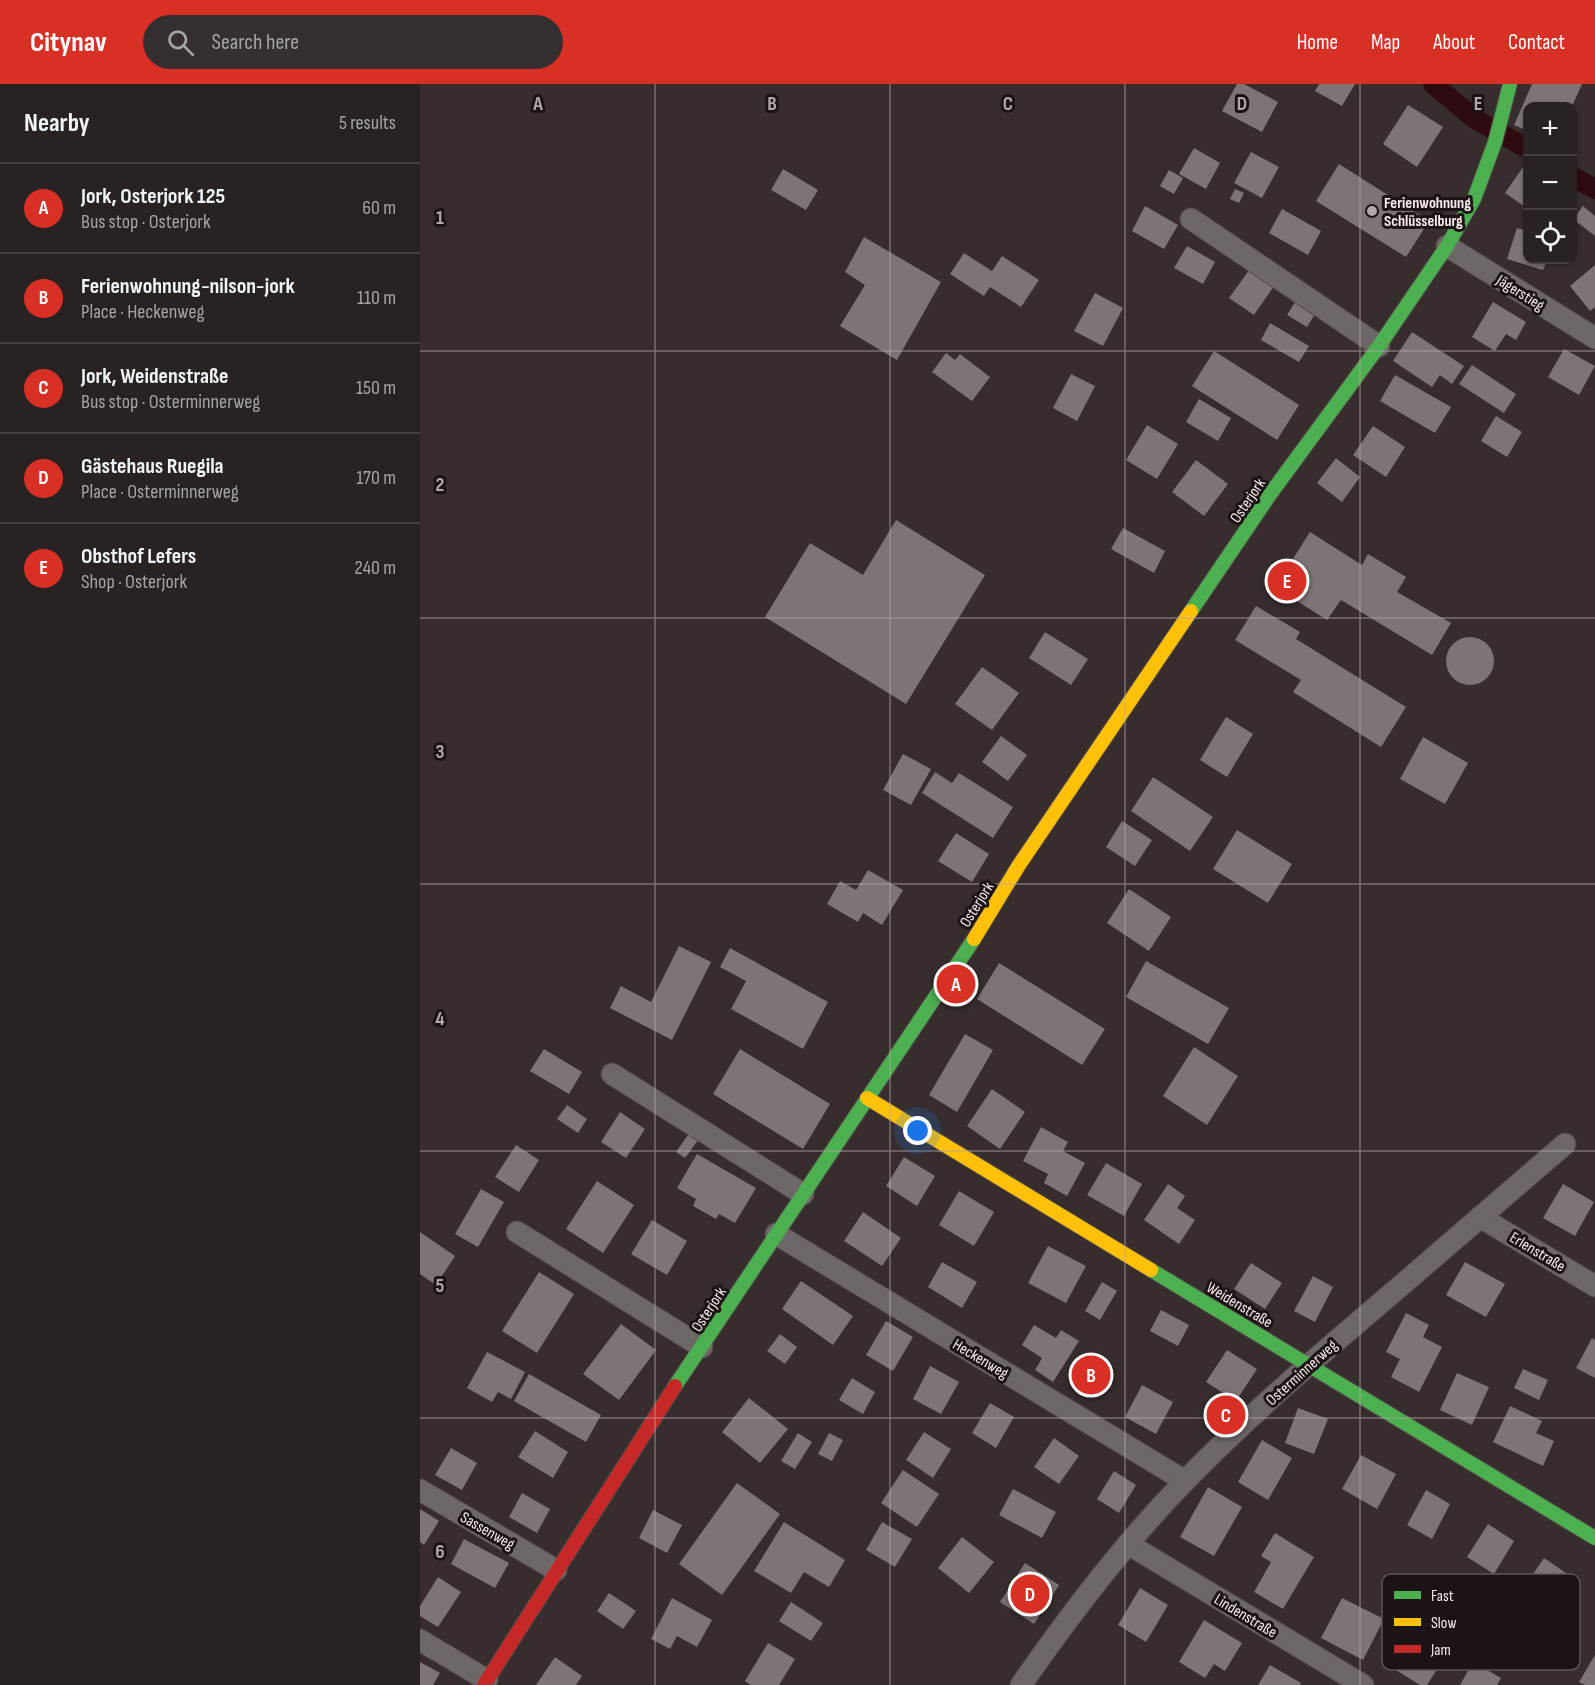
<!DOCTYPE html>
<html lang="en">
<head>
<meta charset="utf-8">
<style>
	:root { --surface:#292222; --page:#352f2f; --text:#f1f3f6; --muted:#a5a4a5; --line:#453f40; --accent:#d93025 }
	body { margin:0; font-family:"Sofia Sans Condensed",sans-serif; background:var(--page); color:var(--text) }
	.controls { position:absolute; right:18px; top:18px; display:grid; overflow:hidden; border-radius:12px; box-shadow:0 2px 4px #0004 }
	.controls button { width:54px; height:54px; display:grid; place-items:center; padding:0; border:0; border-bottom:2px solid var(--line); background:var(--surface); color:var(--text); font:30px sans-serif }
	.you { position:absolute; left:498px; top:1047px; width:21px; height:21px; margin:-15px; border:4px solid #fff; border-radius:50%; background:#1a73e8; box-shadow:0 0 0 9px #1a73e833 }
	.badge { display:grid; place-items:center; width:39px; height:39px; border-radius:50%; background:var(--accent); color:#fff; font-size:20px; font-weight:700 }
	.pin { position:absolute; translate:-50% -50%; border:3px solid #fff; box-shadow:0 2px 6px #0006 }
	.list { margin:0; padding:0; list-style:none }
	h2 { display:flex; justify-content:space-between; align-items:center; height:78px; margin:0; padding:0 24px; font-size:26px }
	h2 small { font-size:20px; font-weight:400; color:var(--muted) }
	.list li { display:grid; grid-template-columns:39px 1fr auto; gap:18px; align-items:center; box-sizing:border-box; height:90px; padding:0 24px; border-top:2px solid var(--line) }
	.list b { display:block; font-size:22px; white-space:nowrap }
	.list p { margin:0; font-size:20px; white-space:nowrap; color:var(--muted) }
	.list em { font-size:20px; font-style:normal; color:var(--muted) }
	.icon { flex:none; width:33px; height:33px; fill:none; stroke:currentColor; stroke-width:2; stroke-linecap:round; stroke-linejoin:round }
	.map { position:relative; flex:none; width:1175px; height:1601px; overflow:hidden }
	header { display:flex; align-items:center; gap:36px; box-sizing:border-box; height:84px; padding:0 30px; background:var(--accent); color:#fff }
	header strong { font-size:28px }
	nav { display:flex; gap:33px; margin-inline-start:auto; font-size:21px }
	.search { width:420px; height:54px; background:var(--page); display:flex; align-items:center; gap:15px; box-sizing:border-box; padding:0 21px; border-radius:33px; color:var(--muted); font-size:22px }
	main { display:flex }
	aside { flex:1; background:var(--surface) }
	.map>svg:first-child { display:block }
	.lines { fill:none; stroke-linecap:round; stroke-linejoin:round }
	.canal { stroke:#2e0b10; stroke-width:20 }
	.building { fill:#7d7474 }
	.street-casing { stroke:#524949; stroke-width:23 }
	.fast-casing { stroke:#524949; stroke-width:16 }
	.slow-casing { stroke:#524949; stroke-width:16 }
	.jam-casing { stroke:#524949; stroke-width:16 }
	.street { stroke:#6e6767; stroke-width:21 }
	.fast { stroke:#4caf50; stroke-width:14 }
	.slow { stroke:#ffc107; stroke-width:14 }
	.jam { stroke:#c62828; stroke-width:14 }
	.grid { fill:none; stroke:#b4a8a8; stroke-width:1.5; stroke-opacity:0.55 }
	.poi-dot { fill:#b4a8a8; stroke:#1c1414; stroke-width:2 }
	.labels { text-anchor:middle; stroke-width:6; stroke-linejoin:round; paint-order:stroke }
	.poi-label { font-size:16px; font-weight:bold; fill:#f8ebeb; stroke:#1c1414; text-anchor:start }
	.street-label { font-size:16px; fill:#f8ebeb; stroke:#1c1414 }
	.key { fill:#1c1414; stroke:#5e5454; stroke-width:1.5 }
	.key-label { font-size:16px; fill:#f8ebeb }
	.grid-label { font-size:20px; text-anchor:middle; font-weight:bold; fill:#b4a8a8; stroke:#1c1414; stroke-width:6; stroke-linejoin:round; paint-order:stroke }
</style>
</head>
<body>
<header>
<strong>Citynav</strong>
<div class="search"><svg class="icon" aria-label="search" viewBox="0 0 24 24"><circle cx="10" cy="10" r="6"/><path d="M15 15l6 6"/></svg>Search here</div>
<nav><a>Home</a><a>Map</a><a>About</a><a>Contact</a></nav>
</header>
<main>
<aside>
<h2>Nearby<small>5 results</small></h2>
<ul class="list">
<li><span class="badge">A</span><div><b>Jork, Osterjork 125</b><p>Bus stop · Osterjork</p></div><em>60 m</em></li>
<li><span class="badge">B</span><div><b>Ferienwohnung-nilson-jork</b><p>Place · Heckenweg</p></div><em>110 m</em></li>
<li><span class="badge">C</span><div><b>Jork, Weidenstraße</b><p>Bus stop · Osterminnerweg</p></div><em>150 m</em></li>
<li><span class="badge">D</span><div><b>Gästehaus Ruegila</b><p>Place · Osterminnerweg</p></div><em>170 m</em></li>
<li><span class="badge">E</span><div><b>Obsthof Lefers</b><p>Shop · Osterjork</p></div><em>240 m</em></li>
</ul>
</aside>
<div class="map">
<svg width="1175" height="1601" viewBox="0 0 1175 1601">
	<rect width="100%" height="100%" fill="#372d2d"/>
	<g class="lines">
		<g class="canal">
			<path d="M1013 0 1055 35 1108 65"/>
			<path d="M1152 92 1175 105"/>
		</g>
	</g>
	<g class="building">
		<path d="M817 0H824L858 18 842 48 802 27Z"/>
		<path d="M899 0H935L922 22 895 7Z"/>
		<path d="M1112 0H1162L1152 22H1108V47L1094 41Z"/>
		<path d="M988 21 1023 43 997 83 963 60Z"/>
		<path d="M774 64 800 79 786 105 759 90Z"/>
		<path d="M831 68 859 83 842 114 814 99Z"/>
		<path d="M1108 76V125L1085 109Z"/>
		<path d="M919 80 1009 137 986 173 896 117Z"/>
		<path d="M363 85 398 106 386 126 351 106Z"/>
		<path d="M749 86 763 94 754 110 740 102Z"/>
		<path d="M815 105 824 109 819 119 810 115Z"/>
		<path d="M725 122 758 141 744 165 712 147Z"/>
		<path d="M1163 122 1175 132V152L1153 135Z"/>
		<path d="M862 125 901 147 888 171 849 149Z"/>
		<path d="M1097 144 1108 147V176H1127L1123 186 1087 175Z"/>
		<path d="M444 153 521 198 477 276 420 242 445 201 425 188Z"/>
		<path d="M767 162 795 178 783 200 754 184Z"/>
		<path d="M544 169 572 187 582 172 619 196 601 223 570 203 564 212 530 190Z"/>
		<path d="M1175 181V223L1170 227 1150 202Z"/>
		<path d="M830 185 854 202 834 231 809 214Z"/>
		<path d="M675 209 703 224 683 262 654 247Z"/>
		<path d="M877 215 897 227 887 243 867 231Z"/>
		<path d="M1073 218 1106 238 1096 256 1086 250 1075 267 1052 253Z"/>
		<path d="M850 239 889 262 879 278 841 256Z"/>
		<path d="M992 248 1044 282 1032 300 1020 291 1012 303 973 277Z"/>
		<path d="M1144 265 1175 282 1159 311 1128 293Z"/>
		<path d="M794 267 879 321 857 356 772 302Z"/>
		<path d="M526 269 535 276 540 270 570 293 552 317 512 288Z"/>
		<path d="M1052 281 1096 310 1084 329 1039 300Z"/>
		<path d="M651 290 675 302 657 337 633 324Z"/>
		<path d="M975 291 1031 323 1015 349 960 317Z"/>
		<path d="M779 315 811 334 798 357 766 338Z"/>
		<path d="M1076 332 1102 348 1087 373 1061 357Z"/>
		<path d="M727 341 758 360 737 395 706 376Z"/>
		<path d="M953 342 985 363 966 393 933 371Z"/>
		<path d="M916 374 940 393 922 418 897 399Z"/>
		<path d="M776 376 808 400 784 432 752 408Z"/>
		<path d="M476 436 565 491 486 620 345 533 390 459 443 491Z"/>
		<path d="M703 444 745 467 734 489 691 465Z"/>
		<path d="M890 448 942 481 948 470 986 493 977 508 1031 539 1012 571 921 516 907 536 855 503Z"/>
		<path d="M836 522 880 548 876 555 986 623 961 663 873 608 881 596 815 556Z"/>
		<path d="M625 548 668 575 651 601 609 574Z"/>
		<circle cx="1050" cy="577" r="24"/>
		<path d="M562 583 599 609 572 646 535 620Z"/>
		<path d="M806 633 833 650 807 693 780 676Z"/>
		<path d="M581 652 607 671 588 697 562 678Z"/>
		<path d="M1003 653 1048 679 1025 720 980 695Z"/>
		<path d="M483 670 511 685 491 721 463 706Z"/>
		<path d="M515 688 532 699 539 689 593 723 573 754 502 709Z"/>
		<path d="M733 693 793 733 770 767 711 727Z"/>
		<path d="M702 737 732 756 715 782 686 763Z"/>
		<path d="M817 746 872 780 848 819 793 785Z"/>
		<path d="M536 749 569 770 552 798 518 777Z"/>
		<path d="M448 786 483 806 462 841 443 829 438 838 407 820 420 797 436 806Z"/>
		<path d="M709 805 751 833 729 867 687 839Z"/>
		<path d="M259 862 291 878 252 956 190 924 201 902 231 918Z"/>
		<path d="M310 864 408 918 383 965 311 925 326 897 300 883Z"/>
		<path d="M726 877 809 924 788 960 706 913Z"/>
		<path d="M579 879 685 945 662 981 557 915Z"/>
		<path d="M545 950 573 966 537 1028 509 1011Z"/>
		<path d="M774 963 818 992 787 1041 743 1012Z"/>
		<path d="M124 965 162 988 149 1010 110 987Z"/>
		<path d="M320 965 410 1020 383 1065 293 1010Z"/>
		<path d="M572 1005 605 1028 580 1065 547 1042Z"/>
		<path d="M147 1021 167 1035 158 1049 137 1035Z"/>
		<path d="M200 1028 225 1045 206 1074 181 1058Z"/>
		<path d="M621 1043 648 1058 643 1067 665 1079 647 1112 624 1099 628 1090 603 1077Z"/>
		<path d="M270 1048 279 1055 265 1074 256 1068Z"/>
		<path d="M96 1061 119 1076 99 1108 75 1093Z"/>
		<path d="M277 1070 336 1104 315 1139 299 1130 296 1135 273 1122 276 1115 257 1104Z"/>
		<path d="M484 1073 515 1092 497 1122 466 1102Z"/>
		<path d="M686 1079 722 1100 704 1132 667 1111Z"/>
		<path d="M177 1097 214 1121 183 1169 146 1145Z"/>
		<path d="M748 1100 765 1112 757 1124 775 1136 759 1160 724 1136Z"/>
		<path d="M1143 1100 1174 1118 1155 1152 1123 1134Z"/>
		<path d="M61 1105 84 1118 58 1163 35 1150Z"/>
		<path d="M539 1107 574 1128 554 1162 519 1141Z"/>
		<path d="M443 1128 481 1154 462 1182 424 1157Z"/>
		<path d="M232 1136 267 1157 247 1191 211 1170Z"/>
		<path d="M0 1148 35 1172 16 1201 0 1190Z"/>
		<path d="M628 1162 666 1182 646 1219 608 1199Z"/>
		<path d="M522 1178 557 1198 542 1224 508 1203Z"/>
		<path d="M1045 1178 1085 1200 1066 1233 1026 1211Z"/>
		<path d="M831 1179 862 1199 845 1225 814 1205Z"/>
		<path d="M119 1188 154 1210 117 1269 82 1247Z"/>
		<path d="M893 1192 913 1203 895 1238 874 1227Z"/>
		<path d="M381 1197 433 1232 413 1261 362 1225Z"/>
		<path d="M682 1198 697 1207 680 1236 665 1227Z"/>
		<path d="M741 1226 769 1241 758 1262 730 1247Z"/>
		<path d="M986 1229 1009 1241 1003 1253 1022 1263 999 1308 971 1293 980 1275 966 1268Z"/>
		<path d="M466 1237 493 1253 473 1287 446 1271Z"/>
		<path d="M201 1240 236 1266 199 1316 163 1290Z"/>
		<path d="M614 1241 636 1254 641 1246 659 1257 633 1298 615 1286 622 1274 602 1261Z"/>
		<path d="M360 1250 377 1263 365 1280 347 1267Z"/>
		<path d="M1172 1254 1175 1256V1294L1156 1284Z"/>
		<path d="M807 1266 837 1285 816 1317 786 1298Z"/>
		<path d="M67 1268 105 1288 91 1315 78 1308 72 1318 47 1304Z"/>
		<path d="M665 1269 693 1287 677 1312 649 1294Z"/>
		<path d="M510 1282 539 1298 521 1330 493 1315Z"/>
		<path d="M1103 1285 1128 1296 1119 1316 1094 1304Z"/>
		<path d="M1037 1289 1069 1303 1052 1341 1020 1326Z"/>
		<path d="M109 1290 181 1331 166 1358 94 1317Z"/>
		<path d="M432 1294 455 1308 443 1330 419 1316Z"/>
		<path d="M722 1301 753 1318 736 1350 705 1333Z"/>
		<path d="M329 1314 368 1345 340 1379 302 1348Z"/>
		<path d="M570 1319 594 1333 576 1364 552 1349Z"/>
		<path d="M1090 1322 1122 1337 1116 1349 1134 1357 1123 1382 1073 1358Z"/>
		<path d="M878 1324 908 1335 894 1370 865 1359Z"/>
		<path d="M115 1347 148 1368 133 1394 98 1373Z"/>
		<path d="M504 1348 531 1365 513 1394 486 1376Z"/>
		<path d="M378 1349 392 1358 375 1385 361 1377Z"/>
		<path d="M409 1349 423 1356 412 1377 398 1370Z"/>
		<path d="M634 1354 659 1372 639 1400 614 1383Z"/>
		<path d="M842 1356 872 1374 848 1416 818 1398Z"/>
		<path d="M31 1364 57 1379 42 1406 15 1391Z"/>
		<path d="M941 1371 976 1390 957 1425 922 1405Z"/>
		<path d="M483 1386 519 1410 497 1443 461 1419Z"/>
		<path d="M694 1387 716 1401 699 1429 677 1415Z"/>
		<path d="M317 1399 360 1430 302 1511 259 1480Z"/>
		<path d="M788 1403 822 1423 794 1472 760 1453Z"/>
		<path d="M593 1405 636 1428 622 1454 579 1431Z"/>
		<path d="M1006 1406 1030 1420 1012 1455 987 1441Z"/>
		<path d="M102 1409 130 1425 117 1449 89 1433Z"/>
		<path d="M0 1425 19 1437 4 1461 0 1458Z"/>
		<path d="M233 1426 262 1441 247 1469 219 1454Z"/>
		<path d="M364 1438 425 1476 409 1503 384 1488 371 1509 334 1487Z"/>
		<path d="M462 1438 492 1455 475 1483 446 1466Z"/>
		<path d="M1068 1440 1094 1457 1074 1490 1047 1473Z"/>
		<path d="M855 1449 894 1473 863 1525 834 1508 851 1478 841 1472Z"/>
		<path d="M542 1453 574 1478 549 1509 518 1484Z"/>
		<path d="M44 1455 89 1479 75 1504 31 1480Z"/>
		<path d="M1124 1474 1153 1494 1138 1516 1109 1496Z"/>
		<path d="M605 1479 639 1501 614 1540 580 1518Z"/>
		<path d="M18 1493 41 1508 18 1543 0 1532V1522Z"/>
		<path d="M720 1504 748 1521 726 1558 698 1541Z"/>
		<path d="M189 1509 216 1527 203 1545 177 1527Z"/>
		<path d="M252 1514 292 1536 277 1563 257 1552 250 1565 231 1555Z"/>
		<path d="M922 1514 964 1535 943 1576 901 1554Z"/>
		<path d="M371 1518 403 1539 391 1557 359 1537Z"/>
		<path d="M784 1536 822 1559 805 1587 794 1580 785 1594 759 1578Z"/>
		<path d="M992 1539 1031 1563 1007 1601H1000L966 1580Z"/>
		<path d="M348 1559 375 1575 359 1601H331L325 1597Z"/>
		<path d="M1175 1571V1601H1165L1159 1598Z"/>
		<path d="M135 1573 162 1592 156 1601H116Z"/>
		<path d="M0 1578 20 1589 13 1601H0Z"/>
		<path d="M1053 1578 1081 1594 1077 1601H1040Z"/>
		<path d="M850 1581 881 1599 880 1601H838Z"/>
	</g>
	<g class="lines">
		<g class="street-casing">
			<g id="street">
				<path d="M771 135 959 262"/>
				<path d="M1027 162 1175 254"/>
				<path d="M192 990 383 1110"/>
				<path d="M1060 1133 1175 1202"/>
				<path d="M97 1148 282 1263"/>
				<path d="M356 1150 765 1397"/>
				<path d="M0 1406 136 1486"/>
				<path d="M708 1460 943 1601"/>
				<path d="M0 1556 67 1596"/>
				<path d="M601 1601C651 1529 704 1459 766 1396 834 1326 909 1263 984 1199 1038 1153 1091 1106 1145 1060"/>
			</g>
		</g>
		<g class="fast-casing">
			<g id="fast">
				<path d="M771 527 851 409 959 262 1027 162 1054 115 1075 58 1090 0"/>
				<path d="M731 1186 1175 1454"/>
				<path d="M255 1302 554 855"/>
			</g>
		</g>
		<g class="slow-casing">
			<g id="slow">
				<path d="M554 855 599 781 771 527"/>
				<path d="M447 1014 731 1186"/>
			</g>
		</g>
		<g class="jam-casing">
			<path id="jam" d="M64 1601 255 1302"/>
		</g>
		<use href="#street" class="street"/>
		<use href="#fast" class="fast"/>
		<use href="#slow" class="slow"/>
		<use href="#jam" class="jam"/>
	</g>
	<path class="grid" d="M235 0V1601M470 0V1601M705 0V1601M940 0V1601M0 267H1175M0 534H1175M0 800H1175M0 1067H1175M0 1334H1175"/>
	<circle class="poi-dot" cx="952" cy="127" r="6"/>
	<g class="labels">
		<g class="poi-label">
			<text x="964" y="124">Ferienwohnung<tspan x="964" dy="18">Schlüsselburg</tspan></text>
		</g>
		<g class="street-label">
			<text transform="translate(1101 208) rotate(32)" y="6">Jägerstieg</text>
			<text transform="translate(827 416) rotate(-56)" y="6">Osterjork</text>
			<text transform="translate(556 820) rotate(-58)" y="6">Osterjork</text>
			<text transform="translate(1118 1167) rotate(31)" y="6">Erlenstraße</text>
			<text transform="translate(820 1220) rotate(31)" y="6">Weidenstraße</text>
			<text transform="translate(288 1225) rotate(-57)" y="6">Osterjork</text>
			<text transform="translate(561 1274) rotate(31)" y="6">Heckenweg</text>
			<text transform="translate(881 1288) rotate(-42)" y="6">Osterminnerweg</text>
			<text transform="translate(68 1446) rotate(30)" y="6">Sassenweg</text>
			<text transform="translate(826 1531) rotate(31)" y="6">Lindenstraße</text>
		</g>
	</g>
	<rect x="962" y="1490" width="198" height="96" rx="9" class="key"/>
	<rect x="974" y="1507" width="27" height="8" fill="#4caf50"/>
	<rect x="974" y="1534" width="27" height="8" fill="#ffc107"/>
	<rect x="974" y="1561" width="27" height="8" fill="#c62828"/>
	<g class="key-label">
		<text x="1011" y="1517">Fast</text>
		<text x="1011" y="1544">Slow</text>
		<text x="1011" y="1571">Jam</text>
	</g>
	<g class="grid-label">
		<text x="118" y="26">A</text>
		<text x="352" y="26">B</text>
		<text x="588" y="26">C</text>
		<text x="822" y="26">D</text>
		<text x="1058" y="26">E</text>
		<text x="20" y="140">1</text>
		<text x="20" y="407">2</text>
		<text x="20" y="674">3</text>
		<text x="20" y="941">4</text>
		<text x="20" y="1208">5</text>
		<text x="20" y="1474">6</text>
	</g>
</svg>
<div class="controls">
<button>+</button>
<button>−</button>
<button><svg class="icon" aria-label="locate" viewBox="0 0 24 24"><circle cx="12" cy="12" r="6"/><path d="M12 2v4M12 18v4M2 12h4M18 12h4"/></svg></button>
</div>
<div class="you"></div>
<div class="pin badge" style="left:536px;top:900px">A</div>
<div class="pin badge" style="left:671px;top:1291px">B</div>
<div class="pin badge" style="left:806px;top:1331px">C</div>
<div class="pin badge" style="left:610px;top:1510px">D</div>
<div class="pin badge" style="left:867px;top:497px">E</div>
</div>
</main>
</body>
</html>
